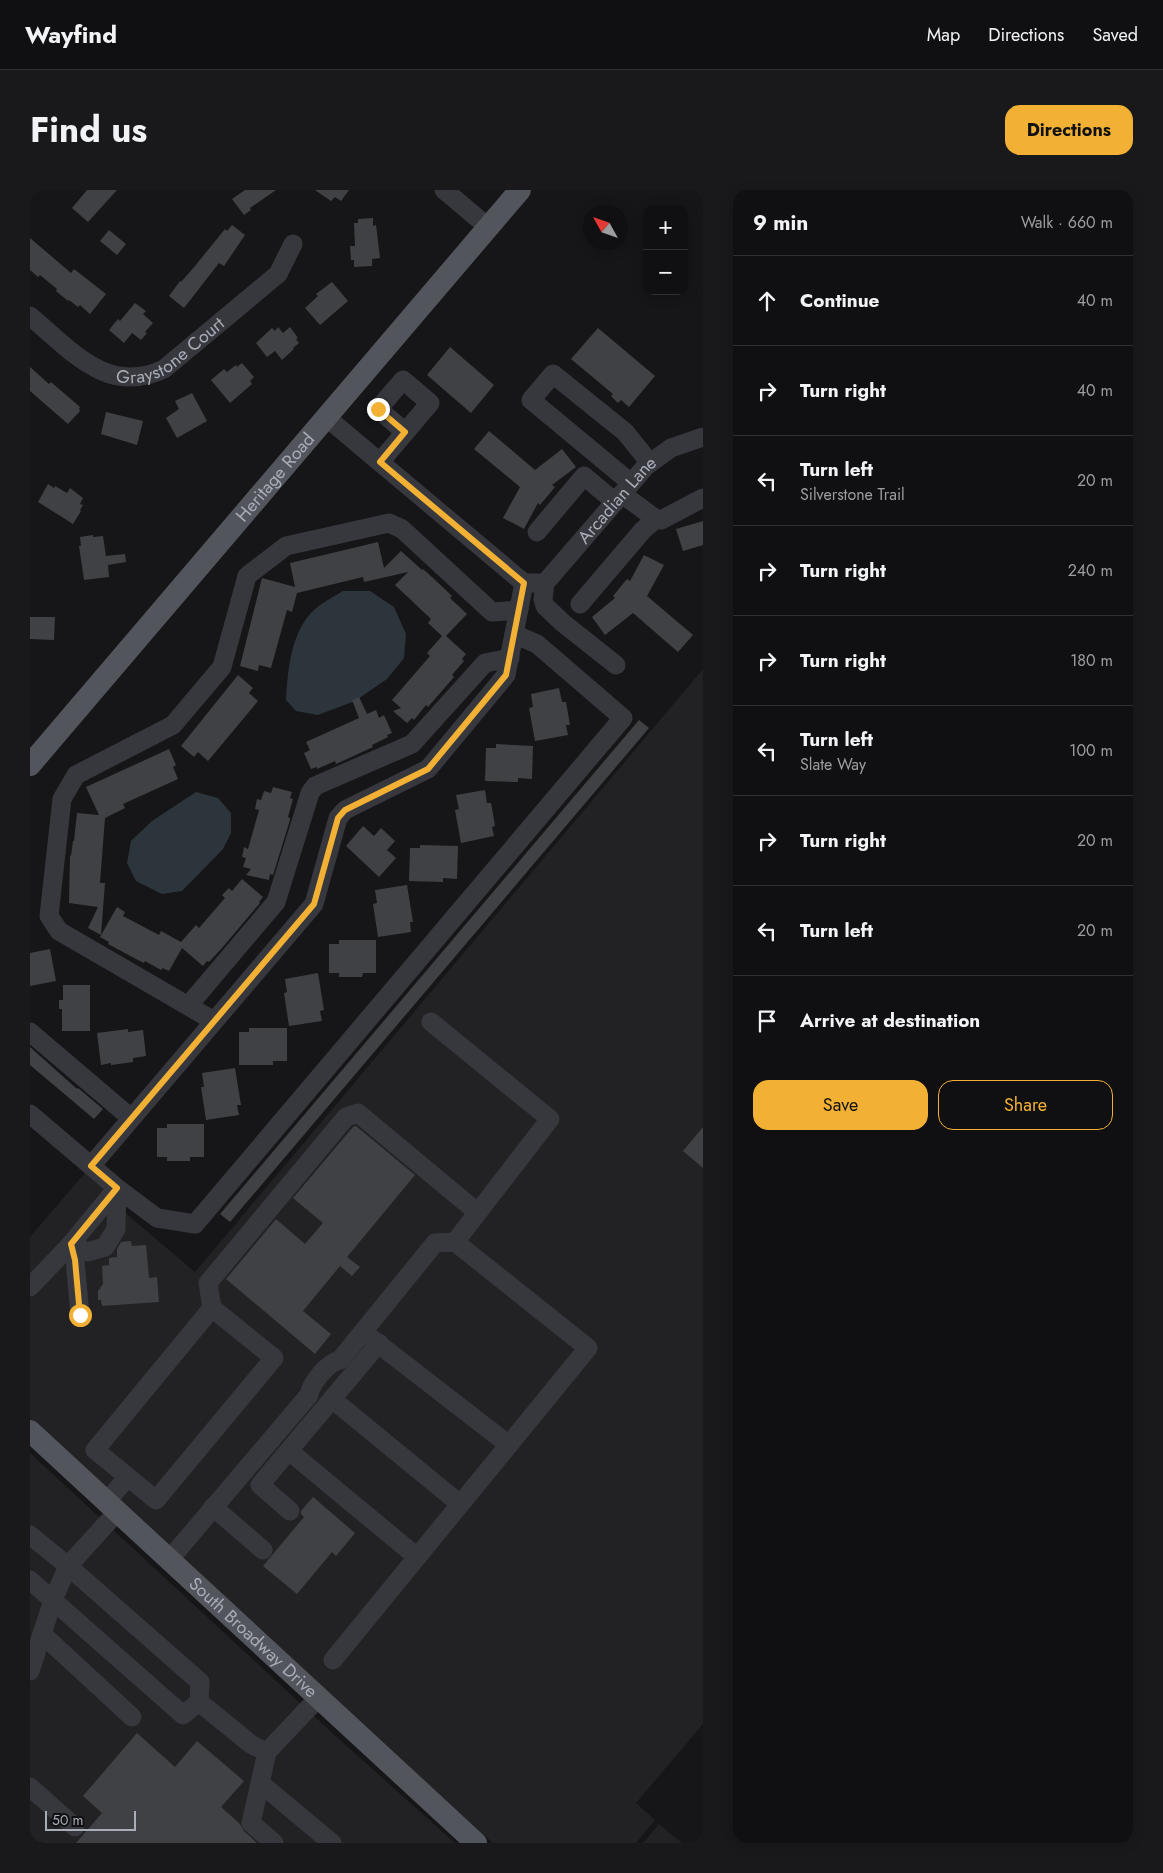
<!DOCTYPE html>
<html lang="en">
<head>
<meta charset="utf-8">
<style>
	:root { --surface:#101012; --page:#19191b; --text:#f1f3f6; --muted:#9c9d9f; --line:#303032; --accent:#f2b134 }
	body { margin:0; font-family:Jost,sans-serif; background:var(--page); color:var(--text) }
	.controls { position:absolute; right:15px; top:15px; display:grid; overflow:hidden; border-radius:10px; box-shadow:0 2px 12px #0003 }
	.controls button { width:45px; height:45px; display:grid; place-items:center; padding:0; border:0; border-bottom:1px solid var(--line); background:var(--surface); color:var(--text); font:25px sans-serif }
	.compass { position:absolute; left:553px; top:15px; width:45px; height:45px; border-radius:50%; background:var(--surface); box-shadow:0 2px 12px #0003; rotate:310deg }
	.scale { position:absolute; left:15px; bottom:12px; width:91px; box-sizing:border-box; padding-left:5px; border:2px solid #a8adb8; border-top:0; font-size:14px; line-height:18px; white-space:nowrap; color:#a8adb8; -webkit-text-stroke:4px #111113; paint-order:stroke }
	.stop { position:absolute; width:15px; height:15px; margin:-11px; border:4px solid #f2b134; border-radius:50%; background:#fff }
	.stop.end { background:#f2b134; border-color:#fff; box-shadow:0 1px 5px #0008 }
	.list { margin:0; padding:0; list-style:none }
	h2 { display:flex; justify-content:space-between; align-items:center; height:65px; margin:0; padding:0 20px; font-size:21px }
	h2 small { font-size:16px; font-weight:400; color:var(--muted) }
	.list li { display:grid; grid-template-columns:32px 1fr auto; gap:15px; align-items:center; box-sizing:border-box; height:90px; padding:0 20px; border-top:1px solid var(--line) }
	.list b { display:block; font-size:19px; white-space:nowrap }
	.list p { margin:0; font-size:16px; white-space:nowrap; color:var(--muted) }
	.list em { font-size:16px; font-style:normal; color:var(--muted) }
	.actions { display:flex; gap:10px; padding:15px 20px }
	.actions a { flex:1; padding:11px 0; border:1px solid var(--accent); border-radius:15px; text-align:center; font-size:18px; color:var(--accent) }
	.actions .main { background:var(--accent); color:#111 }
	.icon { flex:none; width:28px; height:28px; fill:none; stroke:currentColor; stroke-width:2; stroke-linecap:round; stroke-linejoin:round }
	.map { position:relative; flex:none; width:673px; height:1653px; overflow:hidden; border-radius:15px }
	header { display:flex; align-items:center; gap:30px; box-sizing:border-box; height:70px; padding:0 25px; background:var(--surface); border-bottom:1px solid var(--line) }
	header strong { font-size:24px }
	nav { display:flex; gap:28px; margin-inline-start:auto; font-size:18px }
	.intro { display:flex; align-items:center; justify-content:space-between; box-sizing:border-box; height:120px; padding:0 30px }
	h1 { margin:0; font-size:35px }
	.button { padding:12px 22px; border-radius:15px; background:var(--accent); color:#111; font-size:18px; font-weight:700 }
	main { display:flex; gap:30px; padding:0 30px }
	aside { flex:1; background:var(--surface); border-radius:15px; box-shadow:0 2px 12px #0003 }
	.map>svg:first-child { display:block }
	.built { fill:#222225 }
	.water { fill:#2c353c }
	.building { fill:#404145 }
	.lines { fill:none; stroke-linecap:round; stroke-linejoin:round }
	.minor { stroke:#37383d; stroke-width:19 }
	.major { stroke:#53555c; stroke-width:22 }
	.route { stroke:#f2b134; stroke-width:6 }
	.labels { text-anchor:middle; stroke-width:4; stroke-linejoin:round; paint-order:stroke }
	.street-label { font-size:18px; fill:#a8adb8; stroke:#111113 }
</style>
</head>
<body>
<header>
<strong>Wayfind</strong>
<nav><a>Map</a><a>Directions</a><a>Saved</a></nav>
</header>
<div class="intro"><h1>Find us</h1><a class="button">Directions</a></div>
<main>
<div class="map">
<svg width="673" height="1653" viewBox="0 0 673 1653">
	<rect width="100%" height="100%" fill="#161618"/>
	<g class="built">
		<path d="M673 479V1534L606 1613 625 1630 606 1653H463L0 1241V1047L61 976 94 1022 165 1082Z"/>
		<path d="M0 1263 310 1550 425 1653H0Z"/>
		<path d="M629 1634 652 1653H613Z"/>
	</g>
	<g class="water">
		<path d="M313 401H340L364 417 376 444 374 468 357 489 325 511 288 525 266 521 256 510C258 478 261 436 290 415 297 410 305 406 313 401Z"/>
		<path d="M166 602 188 608 201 623V643L193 659 152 701 132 704 106 691 97 673 101 651 122 631Z"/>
	</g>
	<g class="building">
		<path d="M57 0H87L58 32 42 18Z"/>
		<path d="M215 0H246L220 18 221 20 214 25 202 9Z"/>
		<path d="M285 0H319L311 11 305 7 301 11Z"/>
		<path d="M343 28V36L346 35 350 68 342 69V76L324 77V70H321L320 56H325L324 33H328V29Z"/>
		<path d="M202 35 215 45 194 76 189 73 154 118 139 106 150 91 151 92 165 76 195 39 197 41Z"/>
		<path d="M79 40 96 54 87 65 70 51Z"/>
		<path d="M0 48 41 83 44 79 76 104 60 124 50 115 48 117 39 110 38 111 26 101 27 99 10 85 8 87 0 80Z"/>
		<path d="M302 92 318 111 290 135 275 118 288 106 286 104Z"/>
		<path d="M105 113 116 121 113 124 123 133 115 142 117 143 111 150 102 143 94 153 79 140 88 129 90 131Z"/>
		<path d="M248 137 253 143 260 137 268 148 266 149 269 153 263 158 264 159 252 170 245 161 237 167 226 153 242 138 245 141Z"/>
		<path d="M568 138 625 186 599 217 591 210 588 213 581 206 583 204 541 169Z"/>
		<path d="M420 157 464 195 441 223 397 185Z"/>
		<path d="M212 173 224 187 220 191 222 194 200 213 181 190 194 179 197 182 206 175 207 177Z"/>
		<path d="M0 177 19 194 21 192 50 217 49 219 50 221 38 234 0 201Z"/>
		<path d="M162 203 177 231 147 248 136 228 149 219 145 211Z"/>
		<path d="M76 222 113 231 107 255 71 244Z"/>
		<path d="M459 241 505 280 532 259 546 277 522 295 525 297 510 315 508 313 494 339 473 328 490 297 444 259Z"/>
		<path d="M18 294 24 298 25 296 37 303 40 298 53 308 50 314 53 315 50 320 51 321 43 334 8 312Z"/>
		<path d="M673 331V355L653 361 646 339Z"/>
		<path d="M63 345V347L73 346 76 366 95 364 96 372 78 375 79 387 54 390 49 356H51L50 347Z"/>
		<path d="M348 352 354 378 371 361 392 380 393 379 403 388 422 406 420 408 437 424 416 446 436 464 432 469 434 471 422 485 424 487 398 517 396 515 384 530 382 528 377 533 363 521 371 518 362 510 400 466 397 463 412 446 398 433 401 429 365 395 378 382 334 392 333 387 267 403 262 422 257 420 241 478 229 475 228 481 210 476 232 388 265 397 260 373Z"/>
		<path d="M614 365 634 375 617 406 663 445 648 462 603 423 575 445 562 427 585 408 583 406 597 389 600 391Z"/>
		<path d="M0 427H25L24 450 0 449Z"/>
		<path d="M208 485 223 498 219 503 228 511 178 571 168 562 164 567 151 556Z"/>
		<path d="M529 498 532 512H536L540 535H536L538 545 505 551 499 518 503 517 501 504Z"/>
		<path d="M329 507 337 524 346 520 349 528 354 525 362 543 357 545 358 547 342 555 343 557 306 574 305 571 287 579V577L281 579 274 563 280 560 276 552 329 528 322 510Z"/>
		<path d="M609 530 619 538 200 1032 190 1024Z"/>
		<path d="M466 554 503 556 502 589 488 588V592L455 591 456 558H466Z"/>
		<path d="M139 559 146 575 143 577 148 589 93 614 95 618 75 628 70 693H75L71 745 58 738 68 717 39 713 40 665 41 666 43 651H44L47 623 69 625 56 597Z"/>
		<path d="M243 597 262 602 260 608 263 609 258 627 260 628V630L243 685 240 684 239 690 216 685 221 679 213 677 216 668 212 667 214 657 218 659 229 620 225 619 227 609 231 610 234 601 241 603Z"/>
		<path d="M455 600 457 613H461L463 624 465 636 462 637 464 646 431 653 425 620 429 619 426 605Z"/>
		<path d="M333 636 344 646 351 638 365 651 357 660 366 668 349 687 316 656Z"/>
		<path d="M390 655 428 656 427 689 413 688V692L379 691 380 658H390Z"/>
		<path d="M212 689 233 707 229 712 230 713 192 758 179 772 177 771 173 776 152 758 139 781 133 778 131 780 115 771 114 773 106 769 78 754 79 752 70 747 87 717 95 722 93 726 129 745 131 741 151 752 166 735 169 738 195 708 192 705 199 698 202 701Z"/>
		<path d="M377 695 383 732H380L381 742 348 747 343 714 347 713 345 700Z"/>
		<path d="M309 750H346V783H333L332 787H309V783H299V754H309Z"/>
		<path d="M20 759 26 791 0 796V763Z"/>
		<path d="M288 783 294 820 290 821 292 831 259 836 254 803 257 802 255 789Z"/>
		<path d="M33 795H60V841H32V819H29V810H33Z"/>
		<path d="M219 838H257V871H243V875H209V842H219Z"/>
		<path d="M98 839V842L113 840 116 866 103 868V872L81 875V873L71 875 67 843Z"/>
		<path d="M0 857 47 899 48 898 73 919 64 929 0 875Z"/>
		<path d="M205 878 211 915H207L209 925 176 930 171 897H174L172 883Z"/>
		<path d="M137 934H174V967H160V971H137V967H127V938H137Z"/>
		<path d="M326 936 385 985 317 1067 330 1077 322 1086 310 1076 273 1121 301 1144 285 1164 196 1089 246 1029 275 1054 293 1033 263 1008 323 937Z"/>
		<path d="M673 937V978L653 961Z"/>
		<path d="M101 1051 102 1056 116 1055 119 1088 127 1087 129 1112 72 1116 71 1110H68V1101L73 1094 72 1076 79 1075V1068L87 1067V1059L91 1052Z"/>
		<path d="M283 1307 325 1343 306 1366 302 1362 267 1404 233 1376 274 1327 271 1324V1321Z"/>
		<path d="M107 1543 145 1577 167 1551 214 1591 191 1617 210 1634 214 1641 227 1653H46L72 1623 53 1606Z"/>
	</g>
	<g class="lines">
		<g class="minor">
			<path d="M414 0 458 37"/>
			<path id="s1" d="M0 126C41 160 77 206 134 179L248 84 263 54"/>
			<path d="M296 227 494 393H515"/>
			<path d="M350 272 400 213 373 190 348 219 375 242"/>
			<path d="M601 293 501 210 523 184 595 242 620 273"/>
			<path d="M592 304 626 329 631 330 673 308"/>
			<path d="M507 342 554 286 585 312"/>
			<path id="s2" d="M515 393 616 276 641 258 673 247"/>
			<path d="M515 393 513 409 515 416 533 433 586 475"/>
			<path d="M550 414 613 340 626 329"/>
			<path d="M158 816 246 712 280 603 285 596 382 554 455 473 480 468"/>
			<path d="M184 831 29 741 19 726 32 609 46 585 143 535 192 477 217 386 256 356 359 333 372 339 462 422 489 420"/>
			<path d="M401 832 520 929 425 1052"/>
			<path d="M0 842 101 928"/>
			<path d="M0 924 87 998 127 1028 165 1034 593 528 507 454 484 444"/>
			<path d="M61 976 284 714 308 628 315 620 398 579 476 485 494 393"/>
			<path d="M41 1054 57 1062 75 1057 86 1039 87 998"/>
			<path d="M41 1054 45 1070 50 1125"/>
			<path d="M0 1097 41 1054 87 998"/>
			<path d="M182 1118 178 1093 316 927 328 923 447 1022"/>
			<path d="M333 1142 479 1255"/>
			<path d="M302 1209 349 1153"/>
			<path d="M259 1261 387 1367"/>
			<path d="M76 1312 98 1287 65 1260 182 1118 244 1168 126 1310 98 1287"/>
			<path d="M183 1317 233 1360"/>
			<path d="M260 1321 230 1295 302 1209 430 1314"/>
			<path d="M0 1345 38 1376 170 1492 169 1512 222 1555 237 1562"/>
			<path d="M139 1370 279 1205C281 1193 297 1173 310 1170L405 1053 425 1052 558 1158 303 1470"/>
			<path d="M0 1390 153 1525 169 1512"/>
			<path d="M12 1444 102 1527"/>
			<path d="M0 1481 23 1410 38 1376 87 1322"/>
			<path d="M230 1593 302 1653"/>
			<path d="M0 1597 45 1637"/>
			<path d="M244 1653 221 1633 237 1562 288 1508"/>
		</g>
		<g class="major">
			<path id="s3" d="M0 575 490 0"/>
			<path id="s4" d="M0 1241 446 1653"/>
		</g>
	</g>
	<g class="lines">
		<path class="route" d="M50 1125 45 1070 41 1054 87 998 61 976 284 714 308 628 315 620 398 579 476 485 494 393 350 272 375 242 348 219"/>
	</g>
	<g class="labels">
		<g class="street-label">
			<text dy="6" stroke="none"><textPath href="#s1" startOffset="168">Graystone Court</textPath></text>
			<text dy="6" stroke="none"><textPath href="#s3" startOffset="378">Heritage Road</textPath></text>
			<text dy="6" stroke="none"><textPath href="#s2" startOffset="110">Arcadian Lane</textPath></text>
			<text dy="6" stroke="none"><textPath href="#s4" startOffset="304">South Broadway Drive</textPath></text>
		</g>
	</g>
</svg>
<div class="controls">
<button>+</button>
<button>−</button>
</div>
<svg class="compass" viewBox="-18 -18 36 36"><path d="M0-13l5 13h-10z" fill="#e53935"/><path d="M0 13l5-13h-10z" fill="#9c9d9f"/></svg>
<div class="scale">50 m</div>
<div class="stop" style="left:50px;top:1125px"></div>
<div class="stop end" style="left:348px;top:219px"></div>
</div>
<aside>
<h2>9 min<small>Walk · 660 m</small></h2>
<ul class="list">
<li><svg class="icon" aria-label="ahead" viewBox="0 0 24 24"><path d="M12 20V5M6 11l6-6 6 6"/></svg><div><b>Continue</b></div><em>40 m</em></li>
<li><svg class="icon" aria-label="right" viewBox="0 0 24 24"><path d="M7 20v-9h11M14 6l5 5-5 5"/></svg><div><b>Turn right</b></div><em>40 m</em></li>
<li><svg class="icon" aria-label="left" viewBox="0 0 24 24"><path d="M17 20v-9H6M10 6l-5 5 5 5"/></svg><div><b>Turn left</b><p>Silverstone Trail</p></div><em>20 m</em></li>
<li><svg class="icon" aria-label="right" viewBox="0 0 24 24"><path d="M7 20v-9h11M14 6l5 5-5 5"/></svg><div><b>Turn right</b></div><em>240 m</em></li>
<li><svg class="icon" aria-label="right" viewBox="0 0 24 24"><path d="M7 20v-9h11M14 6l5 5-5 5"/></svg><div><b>Turn right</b></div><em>180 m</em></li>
<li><svg class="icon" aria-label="left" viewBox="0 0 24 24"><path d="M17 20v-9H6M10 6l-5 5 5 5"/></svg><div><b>Turn left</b><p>Slate Way</p></div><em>100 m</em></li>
<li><svg class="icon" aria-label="right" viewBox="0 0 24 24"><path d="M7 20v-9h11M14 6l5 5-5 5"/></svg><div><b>Turn right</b></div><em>20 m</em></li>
<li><svg class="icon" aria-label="left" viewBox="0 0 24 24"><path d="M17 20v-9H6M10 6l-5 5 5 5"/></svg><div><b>Turn left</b></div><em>20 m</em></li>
<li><svg class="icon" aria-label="arrive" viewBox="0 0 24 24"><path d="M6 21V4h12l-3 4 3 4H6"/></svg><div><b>Arrive at destination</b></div></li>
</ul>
<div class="actions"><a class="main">Save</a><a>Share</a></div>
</aside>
</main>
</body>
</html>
